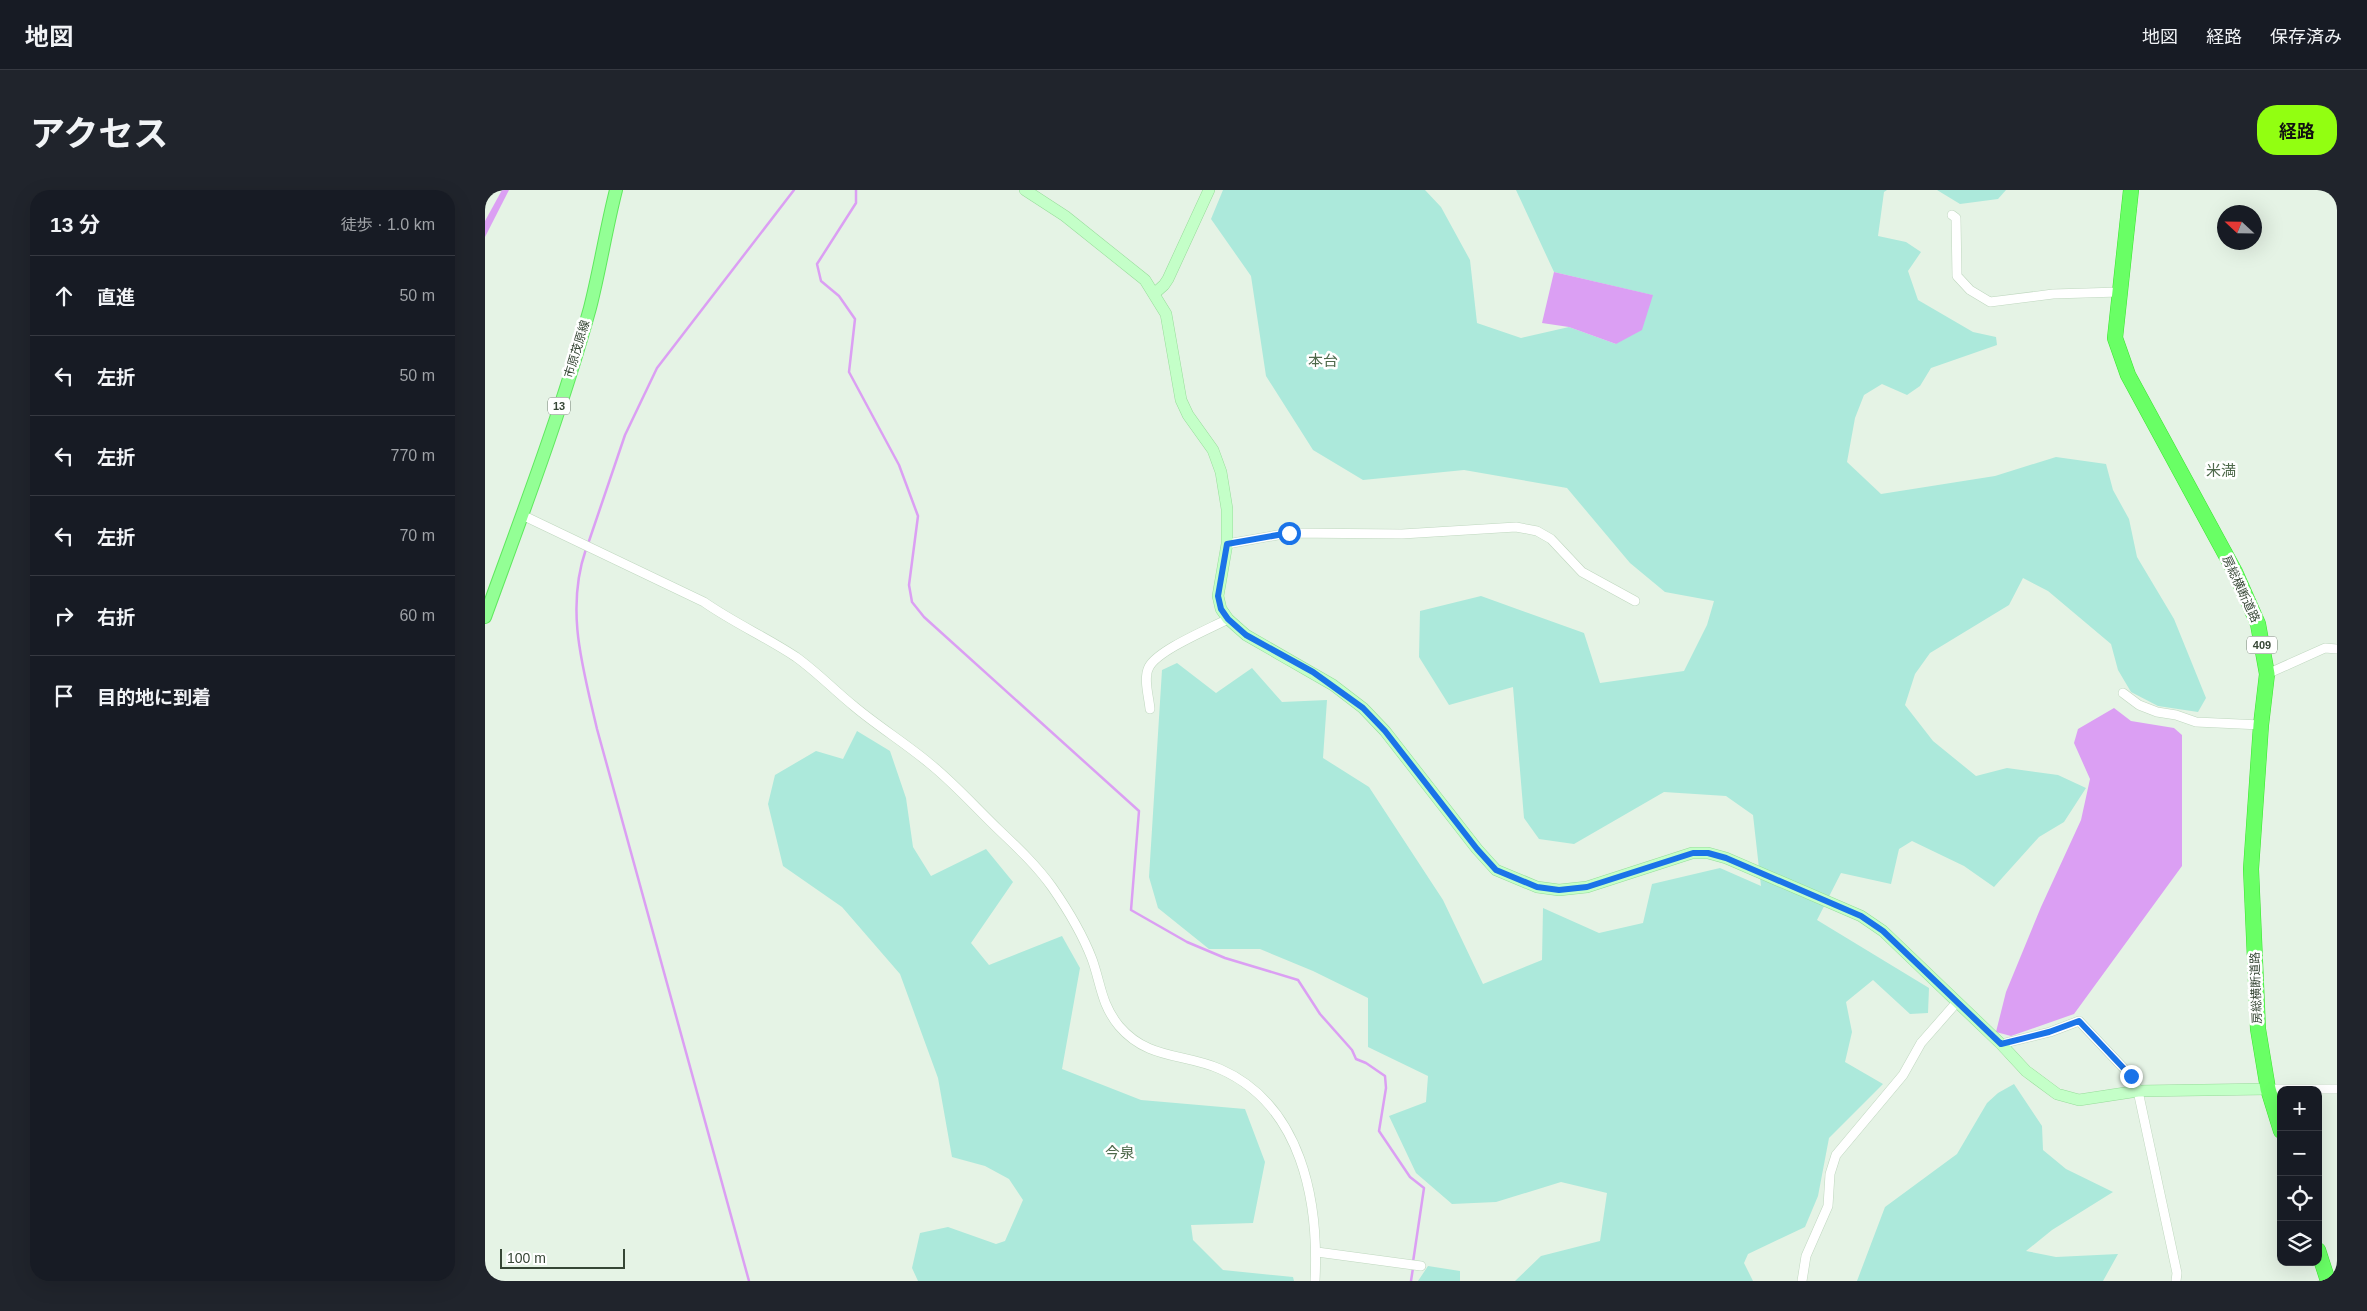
<!DOCTYPE html>
<html lang="ja">
<head>
<meta charset="utf-8">
<style>
	:root { --surface:#171b24; --page:#20242c; --text:#f1f3f6; --muted:#9ea1a6; --line:#363941; --accent:#92ff11 }
	body { margin:0; font-family:Arial,"Noto Sans JP",sans-serif; background:var(--page); color:var(--text) }
	.controls { position:absolute; right:15px; bottom:15px; display:grid; overflow:hidden; border-radius:10px; box-shadow:0 5px 20px #0002 }
	.controls button { width:45px; height:45px; display:grid; place-items:center; padding:0; border:0; border-bottom:1px solid var(--line); background:var(--surface); color:var(--text); font:25px sans-serif }
	.compass { position:absolute; left:1732px; top:15px; width:45px; height:45px; border-radius:50%; background:var(--surface); box-shadow:0 5px 20px #0002; rotate:292deg }
	.scale { position:absolute; left:15px; bottom:12px; width:125px; box-sizing:border-box; padding-left:5px; border:2px solid #364635; border-top:0; font-size:14px; line-height:18px; white-space:nowrap; color:#364635; -webkit-text-stroke:4px #fff; paint-order:stroke }
	.stop { position:absolute; width:15px; height:15px; margin:-11px; border:4px solid #1a73e8; border-radius:50%; background:#fff }
	.stop.end { background:#1a73e8; border-color:#fff; box-shadow:0 1px 5px #0008 }
	.list { margin:0; padding:0; list-style:none }
	h2 { display:flex; justify-content:space-between; align-items:center; height:65px; margin:0; padding:0 20px; font-size:21px }
	h2 small { font-size:16px; font-weight:400; color:var(--muted) }
	.list li { display:grid; grid-template-columns:32px 1fr auto; gap:15px; align-items:center; box-sizing:border-box; height:80px; padding:0 20px; border-top:1px solid var(--line) }
	.list b { display:block; font-size:19px; white-space:nowrap }
	.list em { font-size:16px; font-style:normal; color:var(--muted) }
	.icon { flex:none; width:28px; height:28px; fill:none; stroke:currentColor; stroke-width:2; stroke-linecap:round; stroke-linejoin:round }
	.map { position:relative; flex:none; width:1852px; height:1091px; overflow:hidden; border-radius:20px }
	header { display:flex; align-items:center; gap:30px; box-sizing:border-box; height:70px; padding:0 25px; background:var(--surface); border-bottom:1px solid var(--line) }
	header strong { font-size:24px }
	nav { display:flex; gap:28px; margin-inline-start:auto; font-size:18px }
	.intro { display:flex; align-items:center; justify-content:space-between; box-sizing:border-box; height:120px; padding:0 30px }
	h1 { margin:0; font-size:35px }
	.button { padding:12px 22px; border-radius:20px; background:var(--accent); color:#111; font-size:18px; font-weight:700 }
	main { display:flex; gap:30px; padding:0 30px }
	aside { flex:1; background:var(--surface); border-radius:20px; box-shadow:0 5px 20px #0002 }
	.map>svg:first-child { display:block }
	.green { fill:#ace9db }
	.water { fill:#db9ff3 }
	.lines { fill:none; stroke-linecap:round; stroke-linejoin:round }
	.stream { stroke:#db9ff3; stroke-width:2.5 }
	.street-casing { stroke:#bfd7bf; stroke-width:10 }
	.secondary-casing { stroke:#97dc9a; stroke-width:12 }
	.primary-casing { stroke:#5fe85f; stroke-width:14 }
	.highway-casing { stroke:#3be330; stroke-width:16 }
	.street { stroke:#fff; stroke-width:9 }
	.secondary { stroke:#c4ffc8; stroke-width:11 }
	.primary { stroke:#93ff95; stroke-width:12 }
	.highway { stroke:#69ff65; stroke-width:15 }
	.route { stroke:#1a73e8; stroke-width:6 }
	.labels { text-anchor:middle; stroke-width:5; stroke-linejoin:round; paint-order:stroke }
	.shield { fill:#fff; stroke:#727e72; stroke-width:1 }
	.shield-label { font-size:11px; font-weight:bold; fill:#364635 }
	.street-label { font-size:12px; fill:#364635; stroke:#fff }
	.quarter-label { font-size:15px; fill:#4e694b; stroke:#fff }
</style>
</head>
<body>
<header>
<strong>地図</strong>
<nav><a>地図</a><a>経路</a><a>保存済み</a></nav>
</header>
<div class="intro"><h1>アクセス</h1><a class="button">経路</a></div>
<main>
<aside>
<h2>13 分<small>徒歩 · 1.0 km</small></h2>
<ul class="list">
<li><svg class="icon" aria-label="ahead" viewBox="0 0 24 24"><path d="M12 20V5M6 11l6-6 6 6"/></svg><div><b>直進</b></div><em>50 m</em></li>
<li><svg class="icon" aria-label="left" viewBox="0 0 24 24"><path d="M17 20v-9H6M10 6l-5 5 5 5"/></svg><div><b>左折</b></div><em>50 m</em></li>
<li><svg class="icon" aria-label="left" viewBox="0 0 24 24"><path d="M17 20v-9H6M10 6l-5 5 5 5"/></svg><div><b>左折</b></div><em>770 m</em></li>
<li><svg class="icon" aria-label="left" viewBox="0 0 24 24"><path d="M17 20v-9H6M10 6l-5 5 5 5"/></svg><div><b>左折</b></div><em>70 m</em></li>
<li><svg class="icon" aria-label="right" viewBox="0 0 24 24"><path d="M7 20v-9h11M14 6l5 5-5 5"/></svg><div><b>右折</b></div><em>60 m</em></li>
<li><svg class="icon" aria-label="arrive" viewBox="0 0 24 24"><path d="M6 21V4h12l-3 4 3 4H6"/></svg><div><b>目的地に到着</b></div></li>
</ul>
</aside>
<div class="map">
<svg width="1852" height="1091" viewBox="0 0 1852 1091">
	<rect width="100%" height="100%" fill="#e5f3e5"/>
	<g class="green">
		<path d="M738 0H940L956 17 985 70 992 133 1036 148 1084 137 1131 154 1167 105 1069 82 1031 0H1402L1399 2 1393 46 1421 52 1436 62 1423 81 1433 110 1488 142 1511 147 1512 155 1446 178 1435 196 1422 205 1397 194 1379 205 1370 228 1362 272 1396 304 1510 286 1571 267 1621 274 1628 300 1644 329 1652 367 1689 429 1721 508 1713 522 1673 516 1646 502 1633 480 1626 454 1563 401 1538 388 1524 415 1445 463 1430 484 1420 515 1448 551 1491 586 1522 578 1573 585 1601 598 1579 632 1554 647 1509 697 1479 676 1427 651 1414 659 1406 694 1356 683 1332 730 1444 798 1443 823 1425 824 1388 790 1361 812 1367 842 1360 872 1398 894 1344 948 1333 1006 1320 1037 1263 1064 1259 1073 1268 1091H1030L1056 1066 1115 1051 1122 1003 1076 992 1011 1012 967 1014 931 983 904 926 941 912 943 886 883 857V808L828 781 775 759H724L673 718 664 687 677 480 692 473 731 503 767 478 797 512 842 510 838 568 884 597 958 710 998 794 1057 770 1058 718 1114 743 1158 733 1167 694 1235 678 1276 696 1268 625 1241 606 1179 602 1089 654 1054 649 1039 628 1028 497 964 515 934 467 935 421 996 406 1099 443 1115 493 1199 481 1222 435 1229 411 1180 402 1145 373 1082 298 979 280 878 290 828 260 781 186 766 86 726 29Z"/>
		<path d="M1452 0H1521L1513 9 1475 14Z"/>
		<path d="M372 541 405 561 421 608 428 657 446 686 501 659 528 692 486 753 504 775 577 746 595 778 577 879 656 910 760 919 780 972 768 1033 706 1035 708 1050 738 1080 808 1087 809 1091H433L427 1078 435 1043 463 1037 511 1054 520 1051 538 1010 524 989 500 976 467 967 453 888 415 784 357 717 298 676 283 614 290 585 331 561 358 569Z"/>
		<path d="M1529 894 1557 936 1558 960 1581 979 1628 1002 1567 1040 1541 1061 1571 1067 1633 1064 1618 1091H1372L1400 1017 1472 964 1502 913 1513 903Z"/>
		<path d="M943 1076 975 1081V1091H933Z"/>
	</g>
	<g class="water">
		<path d="M17 0H24L0 47V31Z"/>
		<path d="M1069 82 1168 105 1157 140 1131 154 1084 137 1057 133Z"/>
		<path d="M1629 518 1646 531 1689 538 1697 545V676L1589 824 1526 846 1511 842 1521 802 1556 717 1596 630 1605 589 1589 553 1593 539Z"/>
	</g>
	<g class="lines">
		<g class="stream">
			<path d="M371 0V13L332 74 336 91 354 106 370 129 364 182 414 275 433 326 424 395 427 412 439 427 654 621 646 720 702 752 740 768 813 790 835 824 867 860 871 869 881 873 900 886 901 898 894 941 925 987 939 998 928 1072"/>
			<path d="M103 354 140 245 172 178 309 0"/>
			<path d="M101 359C80 420 98 478 112 539L264 1091"/>
			<path d="M926 1091 928 1078"/>
		</g>
		<g class="street-casing">
			<g id="street">
				<path d="M1467 25 1471 28 1472 86 1485 100 1505 112 1568 104 1634 102"/>
				<path d="M37 325 219 412C249 433 281 447 311 467 332 482 350 501 370 517 394 537 420 553 444 573 469 593 491 618 514 640 533 658 552 676 567 697 583 720 597 743 607 769 616 794 616 814 634 836 663 870 698 863 735 879 817 915 834 1011 830 1091"/>
				<path d="M742 354 804 343 917 344 1031 337 1052 341 1066 349 1097 382 1150 411"/>
				<path d="M1782 484 1840 458 1852 459"/>
				<path d="M1638 503 1654 515 1672 522 1691 525 1711 532 1776 535"/>
				<path d="M665 519C664 507 658 488 664 477 673 460 724 439 743 429"/>
				<path d="M1516 854 1565 842 1594 831 1646 886 1653 901 1692 1083 1691 1091"/>
				<path d="M1783 899H1852"/>
				<path d="M832 1062 936 1076"/>
				<path d="M1317 1091 1321 1066 1343 1016 1345 984 1351 965 1418 885 1436 853 1472 812"/>
			</g>
		</g>
		<g class="secondary-casing">
			<g id="secondary">
				<path d="M540 0 580 26 660 90 681 124 696 210 703 225 728 260 736 282 742 319V354L733 406 736 419 743 429 761 445 848 495 878 518 900 541 992 659 1011 680 1052 697 1074 700 1102 697 1207 663H1223L1241 668 1376 726 1398 741 1516 854 1541 881 1572 904 1594 910 1653 901 1783 899"/>
				<path d="M670 103 679 95 683 89 724 0"/>
			</g>
		</g>
		<g class="primary-casing">
			<path id="primary" d="M0 427C37 325 76 223 105 118 115 79 121 39 131 0"/>
		</g>
		<g class="highway-casing">
			<g id="highway">
				<path d="M1646 0 1630 148 1643 185 1750 382 1773 434 1782 484 1776 535 1766 679 1773 839 1783 899 1796 941"/>
				<path d="M1833 1060 1843 1091"/>
			</g>
		</g>
		<use href="#street" class="street"/>
		<use href="#secondary" class="secondary"/>
		<use href="#primary" class="primary"/>
		<use href="#highway" class="highway"/>
	</g>
	<g class="lines">
		<path class="route" d="M804 343 742 354 733 406 736 419 743 429 761 445 828 482 878 518 900 541 992 659 1011 680 1052 697 1074 700 1102 697 1208 663H1223L1241 668 1376 726 1398 741 1516 854 1564 842 1594 831 1646 886"/>
	</g>
	<g class="labels">
		<g class="shield">
			<rect x="63" y="207.5" width="22" height="17" rx="4"/>
			<rect x="1762" y="446.5" width="30" height="17" rx="4"/>
		</g>
		<g class="shield-label">
			<text x="74" y="220">13</text>
			<text x="1777" y="459">409</text>
		</g>
		<g class="street-label">
			<text transform="translate(92 159) rotate(-73)" y="4">市原茂原線</text>
			<text transform="translate(1756 399) rotate(65)" y="4">房総横断道路</text>
			<text transform="translate(1771 798) rotate(-92)" y="4">房総横断道路</text>
		</g>
		<g class="quarter-label">
			<text x="838" y="176">本台</text>
			<text x="1736" y="286">米満</text>
			<text x="635" y="968">今泉</text>
		</g>
	</g>
</svg>
<div class="controls">
<button>+</button>
<button>−</button>
<button><svg class="icon" aria-label="locate" viewBox="0 0 24 24"><circle cx="12" cy="12" r="6"/><path d="M12 2v4M12 18v4M2 12h4M18 12h4"/></svg></button>
<button><svg class="icon" aria-label="layers" viewBox="0 0 24 24"><path d="M12 4l9 5-9 5-9-5zM3 14l9 5 9-5"/></svg></button>
</div>
<svg class="compass" viewBox="-18 -18 36 36"><path d="M0-13l5 13h-10z" fill="#e53935"/><path d="M0 13l5-13h-10z" fill="#9ea1a6"/></svg>
<div class="scale">100 m</div>
<div class="stop" style="left:804px;top:343px"></div>
<div class="stop end" style="left:1646px;top:886px"></div>
</div>
</main>
</body>
</html>
